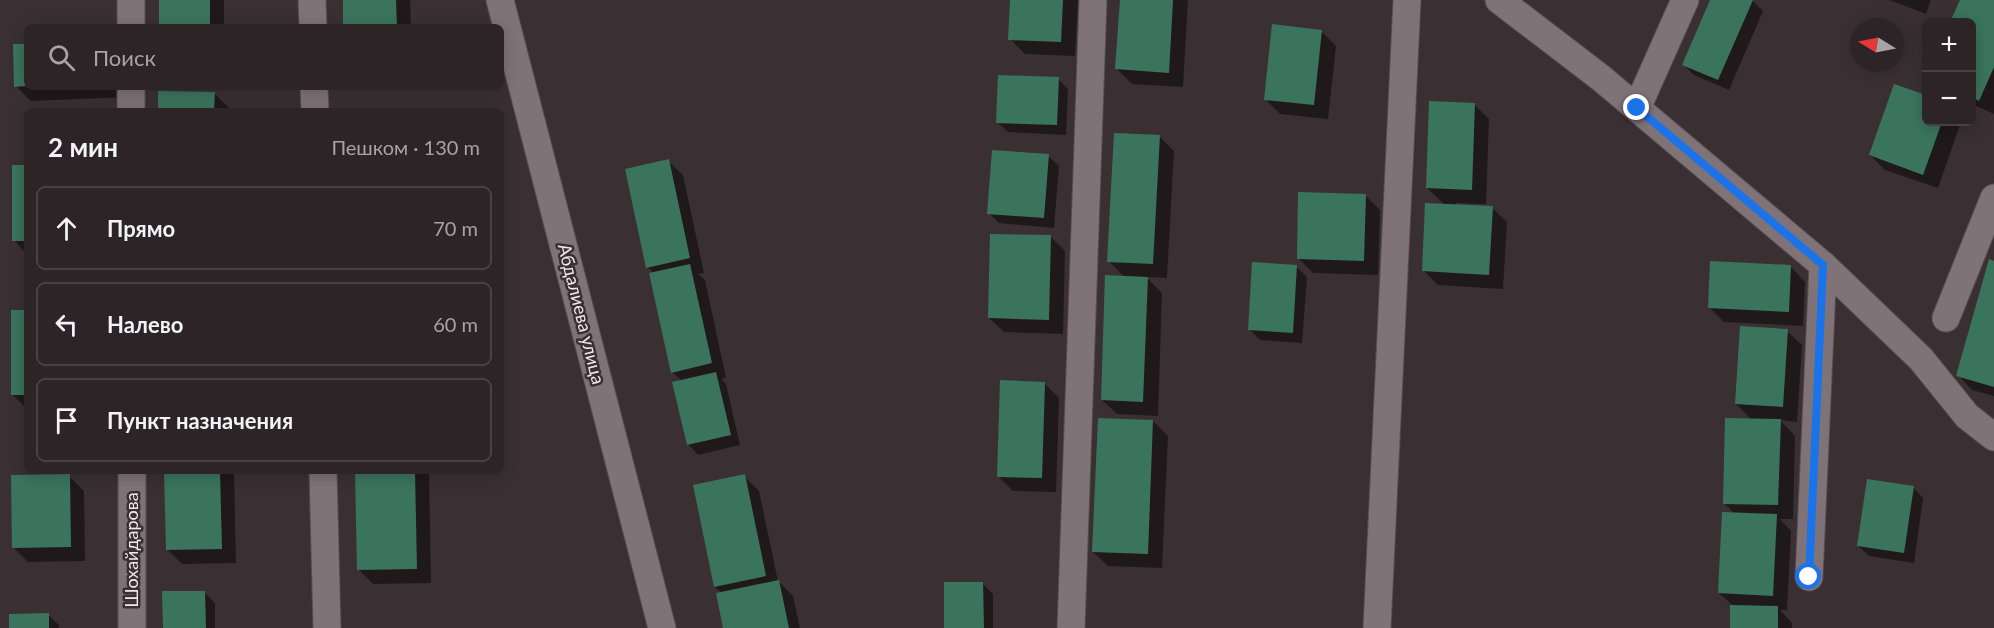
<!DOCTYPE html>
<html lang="ru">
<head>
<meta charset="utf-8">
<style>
	:root { --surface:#2c2427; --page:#383033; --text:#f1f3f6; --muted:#a6a4a7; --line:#484144 }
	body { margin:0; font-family:Lato,sans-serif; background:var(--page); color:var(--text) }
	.controls { position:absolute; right:18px; top:18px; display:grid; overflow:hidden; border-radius:9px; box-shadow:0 3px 15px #0003 }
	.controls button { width:54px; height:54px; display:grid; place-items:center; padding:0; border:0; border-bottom:2px solid var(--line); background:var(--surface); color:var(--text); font:30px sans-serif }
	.compass { position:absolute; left:1850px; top:18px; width:54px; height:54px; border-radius:50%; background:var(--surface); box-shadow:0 3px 15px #0003; rotate:280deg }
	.stop { position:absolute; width:18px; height:18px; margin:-14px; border:4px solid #1a73e8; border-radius:50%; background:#fff }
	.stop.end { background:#1a73e8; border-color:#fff; box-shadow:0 2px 6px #0008 }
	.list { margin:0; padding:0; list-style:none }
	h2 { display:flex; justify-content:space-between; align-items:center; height:78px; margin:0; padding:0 24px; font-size:26px }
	h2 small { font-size:20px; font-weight:400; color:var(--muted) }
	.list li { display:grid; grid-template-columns:39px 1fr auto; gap:18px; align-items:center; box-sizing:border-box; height:84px; margin:0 12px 12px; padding:0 12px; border:2px solid var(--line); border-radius:9px }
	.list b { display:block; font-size:22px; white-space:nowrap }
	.list em { font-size:20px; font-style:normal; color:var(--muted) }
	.icon { flex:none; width:33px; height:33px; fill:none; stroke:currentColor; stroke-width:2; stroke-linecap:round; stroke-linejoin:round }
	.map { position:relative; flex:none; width:1994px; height:628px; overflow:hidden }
	.search { position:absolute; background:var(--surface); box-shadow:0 3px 15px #0003; left:24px; top:24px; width:480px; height:66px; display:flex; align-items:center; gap:15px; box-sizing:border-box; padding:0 21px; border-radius:9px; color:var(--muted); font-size:22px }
	.panel { position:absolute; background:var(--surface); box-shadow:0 3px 15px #0003; left:24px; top:108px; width:480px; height:366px; border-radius:9px }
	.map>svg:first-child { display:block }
	.shadow { fill:#0007 }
	.building { fill:#3b745c }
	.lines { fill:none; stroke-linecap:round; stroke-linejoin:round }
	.minor-casing { stroke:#574e51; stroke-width:29 }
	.minor { stroke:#7f7377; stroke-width:27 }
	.route { stroke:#1a73e8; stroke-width:8 }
	.labels { text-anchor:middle; stroke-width:5; stroke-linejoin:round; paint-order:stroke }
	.street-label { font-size:18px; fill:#f0e9eb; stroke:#3a3034 }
</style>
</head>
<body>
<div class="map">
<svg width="1994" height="628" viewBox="0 0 1994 628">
	<rect width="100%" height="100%" fill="#3a3034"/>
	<g class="shadow">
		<path d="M160 0H224V27H161Z"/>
		<path d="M344 0H410L411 27H345Z"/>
		<path d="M1012 0H1078L1075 56 1025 54 1010 39Z"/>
		<path d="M1121 0H1188L1183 87 1132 84 1117 69Z"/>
		<path d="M1712 0H1752L1763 11 1729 90 1694 75 1684 65Z"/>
		<path d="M1889 0H1931L1926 14Z"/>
		<path d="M1962 0H1994V114L1972 104V22H1952Z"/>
		<path d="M1321 31 1336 46 1328 119 1280 114 1265 99Z"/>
		<path d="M27 45V87H127L128 97 31 101 16 86Z"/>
		<path d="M1058 79 1068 89 1066 135 1008 132 997 122Z"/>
		<path d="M1895 86 1926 97V122H1961L1938 188 1885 170 1870 155Z"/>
		<path d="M214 93 229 108V111H159Z"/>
		<path d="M1475 105 1489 119 1486 204 1456 203V206L1492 208 1507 222 1503 289 1438 285 1423 270 1445 205 1427 188Z"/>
		<path d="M1159 136 1174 151 1167 278 1146 277 1162 293 1158 416 1117 414 1102 400 1125 278 1109 261Z"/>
		<path d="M1048 156 1059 166 1054 228 999 223 989 213Z"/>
		<path d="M668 161 683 175 704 273 698 274 705 280 726 378 721 379 726 384 740 445 698 455 688 444 682 381 672 372 654 273 647 267Z"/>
		<path d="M27 167V251H24L14 240Z"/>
		<path d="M1365 195 1380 210 1378 275 1313 273 1298 258Z"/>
		<path d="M1051 237 1065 251 1063 334 1004 332 989 318Z"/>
		<path d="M1994 262V396L1972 390 1958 375Z"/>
		<path d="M1297 267 1307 277 1302 343 1260 340 1249 329Z"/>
		<path d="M1791 267 1805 282 1803 326 1724 322 1709 307Z"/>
		<path d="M27 311V409L12 394Z"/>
		<path d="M1787 331 1802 345 1797 422 1780 420 1795 436 1793 519H1780L1791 531 1787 610H1780L1792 623V628H1731L1732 605 1719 593 1735 514 1724 503 1752 420 1736 404Z"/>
		<path d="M1044 383 1059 398 1056 492 1013 491 998 476Z"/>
		<path d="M1153 421 1168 436 1162 568 1108 566 1093 552Z"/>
		<path d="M166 471H234L236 563 182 564 167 549Z"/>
		<path d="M357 471H429L431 583 373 584 359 570Z"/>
		<path d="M69 476 84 491 85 561 28 562 13 547Z"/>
		<path d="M744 476 759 491 778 581 793 596 800 628H725L722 593 715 587Z"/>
		<path d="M1913 487 1923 498 1914 563 1869 556 1858 546Z"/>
		<path d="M983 584 993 594V628H945Z"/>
		<path d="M204 592 215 603V628H164Z"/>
		<path d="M48 615 59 625V628H11Z"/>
	</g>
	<g class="building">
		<rect x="159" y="0" width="51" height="27"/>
		<path d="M343 0H396L397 27H343Z"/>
		<path d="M1010 0H1063L1061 42 1008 40Z"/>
		<path d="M1120 0H1173L1169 73 1115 69Z"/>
		<path d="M1710 0H1753L1718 80 1682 65Z"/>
		<path d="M1960 0H1994V67L1979 101 1972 97V22H1950Z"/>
		<path d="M1272 24 1322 30 1314 105 1264 100Z"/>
		<path d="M13 44H27V86L14 87Z"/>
		<path d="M998 75 1059 77 1057 125 996 123Z"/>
		<path d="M1894 84 1926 95V122H1942L1923 175 1869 155Z"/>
		<path d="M158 91 215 92 214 111H158Z"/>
		<path d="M1429 101 1475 103 1472 190 1426 188Z"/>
		<path d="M1114 133 1160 135 1153 264 1107 262Z"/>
		<path d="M992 150 1049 154 1044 218 987 214Z"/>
		<path d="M669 159 690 258 646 268 625 169Z"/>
		<rect x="12" y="165" width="15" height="76"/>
		<path d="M1298 192 1366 194 1364 261 1297 259Z"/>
		<path d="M1425 203 1493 206 1489 275 1422 271Z"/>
		<path d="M990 234 1051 235 1049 320 988 318Z"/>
		<path d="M1989 259 1994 261V387L1956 376Z"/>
		<path d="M1710 261 1791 265 1789 312 1708 308Z"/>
		<path d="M1252 262 1297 265 1293 333 1248 330Z"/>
		<path d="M690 264 712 363 671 373 649 273Z"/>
		<path d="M1105 275 1148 277 1143 402 1101 400Z"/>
		<rect x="11" y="310" width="16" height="85"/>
		<path d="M1740 326 1788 329 1783 407 1735 404Z"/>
		<path d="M716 372 731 435 687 445 672 382Z"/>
		<path d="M1000 380 1045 382 1042 478 997 477Z"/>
		<path d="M1098 418 1153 420 1148 554 1092 552Z"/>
		<path d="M1725 418 1781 419 1778 505 1723 504Z"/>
		<path d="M164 471H220L222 549 166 550Z"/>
		<path d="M355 471H415L417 569 357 570Z"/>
		<path d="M70 474 71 547 12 548 11 475Z"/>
		<path d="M745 474 766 576 714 587 693 485Z"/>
		<path d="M1867 479 1914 486 1904 553 1857 546Z"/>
		<path d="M1722 512 1777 514 1773 596 1718 593Z"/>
		<path d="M779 580 789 628H723L716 593Z"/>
		<path d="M944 582H983L984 628H944Z"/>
		<path d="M162 591H205L206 628H163Z"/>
		<path d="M1730 605 1778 606V628H1730Z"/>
		<path d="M49 613V628H9V614Z"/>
	</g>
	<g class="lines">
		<g class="minor-casing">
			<g id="minor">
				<path d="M131 0V27"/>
				<path d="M312 0 313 27"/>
				<path d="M500 0 662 628"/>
				<path d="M1499 0 1601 78 1823 265 1921 359 1967 416 1994 437"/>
				<path d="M131 87V111"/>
				<path d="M314 87 315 111"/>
				<path d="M1637 108 1685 0"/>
				<path d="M1946 318 1994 198"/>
				<path d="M132 471V628"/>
				<path d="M323 471 327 628"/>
				<path d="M1809 577 1823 265"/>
				<path d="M1071 628 1093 0"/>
				<path d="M1377 628 1407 0"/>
			</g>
		</g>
		<use href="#minor" class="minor"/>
	</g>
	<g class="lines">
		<path class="route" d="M1637 108 1823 265 1809 577"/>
	</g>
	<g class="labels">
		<g class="street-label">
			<text transform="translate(581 314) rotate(76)" y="6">Абдалиева улица</text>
			<text transform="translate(132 550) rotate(-90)" y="6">Шохайдарова</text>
		</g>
	</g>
</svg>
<div class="controls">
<button>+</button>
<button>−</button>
</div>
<svg class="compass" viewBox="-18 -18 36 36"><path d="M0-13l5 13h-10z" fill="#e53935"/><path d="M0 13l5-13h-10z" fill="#a6a4a7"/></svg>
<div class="stop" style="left:1809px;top:577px"></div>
<div class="stop end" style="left:1637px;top:108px"></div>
<div class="search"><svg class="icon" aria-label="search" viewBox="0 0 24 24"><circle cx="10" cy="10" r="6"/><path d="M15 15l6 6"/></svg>Поиск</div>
<section class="panel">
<h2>2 мин<small>Пешком · 130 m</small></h2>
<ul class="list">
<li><svg class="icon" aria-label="ahead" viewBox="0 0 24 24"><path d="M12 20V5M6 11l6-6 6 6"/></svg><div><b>Прямо</b></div><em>70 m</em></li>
<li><svg class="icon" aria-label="left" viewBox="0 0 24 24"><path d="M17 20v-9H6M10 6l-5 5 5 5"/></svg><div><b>Налево</b></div><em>60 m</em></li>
<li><svg class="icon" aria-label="arrive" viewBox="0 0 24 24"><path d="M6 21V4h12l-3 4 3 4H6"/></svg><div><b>Пункт назначения</b></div></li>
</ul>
</section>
</div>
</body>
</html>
